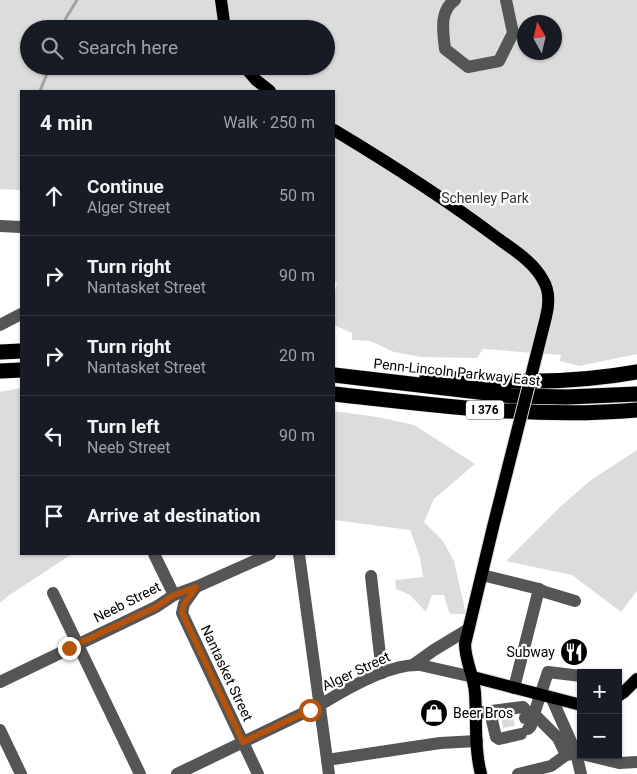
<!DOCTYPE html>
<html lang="en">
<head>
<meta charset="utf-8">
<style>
	:root { --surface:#171b24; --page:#20242c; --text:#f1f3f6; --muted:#9ea1a6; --line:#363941 }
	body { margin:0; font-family:Roboto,sans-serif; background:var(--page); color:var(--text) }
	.controls { position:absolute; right:15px; bottom:15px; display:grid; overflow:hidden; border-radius:0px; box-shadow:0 1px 4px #0004 }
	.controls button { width:45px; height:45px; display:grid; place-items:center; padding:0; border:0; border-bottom:1px solid var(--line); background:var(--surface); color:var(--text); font:25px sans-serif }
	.compass { position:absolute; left:517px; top:15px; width:45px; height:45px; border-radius:50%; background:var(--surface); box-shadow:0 1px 4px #0004; rotate:352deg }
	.stop { position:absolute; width:15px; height:15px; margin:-11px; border:4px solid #b45309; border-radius:50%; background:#fff }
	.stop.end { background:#b45309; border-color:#fff; box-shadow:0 1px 5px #0008 }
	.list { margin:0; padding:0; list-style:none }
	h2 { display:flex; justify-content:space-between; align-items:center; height:65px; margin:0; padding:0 20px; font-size:21px }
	h2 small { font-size:16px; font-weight:400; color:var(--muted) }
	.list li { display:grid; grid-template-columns:32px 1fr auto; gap:15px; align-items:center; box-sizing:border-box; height:80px; padding:0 20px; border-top:1px solid var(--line) }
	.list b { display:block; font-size:19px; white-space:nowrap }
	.list p { margin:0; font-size:16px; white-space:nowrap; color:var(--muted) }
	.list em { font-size:16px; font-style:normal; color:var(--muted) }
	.icon { flex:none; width:28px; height:28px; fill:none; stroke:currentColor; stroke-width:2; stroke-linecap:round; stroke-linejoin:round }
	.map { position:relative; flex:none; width:637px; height:774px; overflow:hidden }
	.search { position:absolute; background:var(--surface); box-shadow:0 1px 4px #0004; left:20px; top:20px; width:315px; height:55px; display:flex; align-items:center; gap:12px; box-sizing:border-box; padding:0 18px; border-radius:28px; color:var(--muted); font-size:19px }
	.panel { position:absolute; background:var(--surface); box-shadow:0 1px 4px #0004; left:20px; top:90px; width:315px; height:465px; border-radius:0px }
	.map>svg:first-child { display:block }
	.green { fill:#dcdcdc; fill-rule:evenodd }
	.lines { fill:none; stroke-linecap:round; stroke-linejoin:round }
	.stream { stroke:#a3a3a3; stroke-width:3 }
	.minor-tunnel { stroke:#d9d9d9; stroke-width:12; stroke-dasharray:12 6; stroke-linecap:butt }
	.major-casing { stroke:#dbdbdb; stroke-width:14 }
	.highway-casing { stroke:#dbdbdb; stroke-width:16 }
	.minor { stroke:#555; stroke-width:12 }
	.major { stroke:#000; stroke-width:12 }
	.highway { stroke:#000; stroke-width:15 }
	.major-bridge-casing { stroke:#dbdbdb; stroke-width:14; stroke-linecap:butt }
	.major-bridge { stroke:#000; stroke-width:12 }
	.route { stroke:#b45309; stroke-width:6 }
	.labels { text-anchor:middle; stroke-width:4.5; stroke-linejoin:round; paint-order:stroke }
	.shield { fill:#fff; stroke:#4c4c4c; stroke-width:1 }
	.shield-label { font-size:12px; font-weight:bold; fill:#000 }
	.park-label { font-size:14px; fill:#333; stroke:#fff }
	.street-label { font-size:14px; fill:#000; stroke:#fff }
	.poi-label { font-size:14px; fill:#000; stroke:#fff; text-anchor:end }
</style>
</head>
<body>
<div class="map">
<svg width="637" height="774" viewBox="0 0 637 774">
	<rect width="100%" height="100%" fill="#fff"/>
	<g class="green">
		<path d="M0 0H637V354L579 366 560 361 561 355 483 349 477 358 421 357 394 352 370 341 352 340V333L334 325V295L337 283 334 280V91H21V190L0 189ZM524 22H554V52H524ZM29 29H326V66H29Z"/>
		<path d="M21 388V554H72L8 596 0 603V392Z"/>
		<path d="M334 411 377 417 414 425 475 464 434 499 424 522 443 541 454 561 466 614H451L449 612 444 595H432L426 612 410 595 396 589 395 580 423 577 420 557 410 530 334 520Z"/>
		<path d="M637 450V591L621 612 572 575 506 561 560 507 591 480Z"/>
	</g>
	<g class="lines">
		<g class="stream">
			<path d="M62 29 66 18 77 0"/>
			<path d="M40 91 50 66"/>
		</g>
		<path class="minor-tunnel" d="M502 722 525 718"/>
		<g class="major-casing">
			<g id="major">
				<path d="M221 0 225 29"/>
				<path d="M244 66 256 80 270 91"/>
				<path d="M334 130C389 163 444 198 496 237 512 249 533 261 543 280 550 291 549 305 546 317"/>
				<path d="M473 677 581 705"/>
				<path d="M618 696 624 692 637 679"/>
				<path d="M481 774C474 747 477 720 475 693 474 676 465 661 465 644L493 527"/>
			</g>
		</g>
		<g class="highway-casing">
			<g id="highway">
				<path d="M0 352 21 351"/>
				<path d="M0 371 21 370"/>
				<path d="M334 375 513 396 567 397 637 394"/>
				<path d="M427 377C499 382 566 385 637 372"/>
				<path d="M334 394C435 405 535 419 637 410"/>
			</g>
		</g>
		<g class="minor">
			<path d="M455 0C439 11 443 31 445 49L468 67 499 61 513 33 506 0"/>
			<path d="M0 226 21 227"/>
			<path d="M0 325 21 314"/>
			<path d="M154 554 174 595"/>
			<path d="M299 554 329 774"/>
			<path d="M482 575 539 589 545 592 575 601"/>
			<path d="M371 576 382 673"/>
			<path d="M196 587 184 604 182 613 258 774"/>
			<path d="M53 593 140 774"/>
			<path d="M413 665 434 650 467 630"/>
			<path d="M0 682 156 607 174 595 196 587 270 554"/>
			<path d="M514 688 539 589"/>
			<path d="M552 699 576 753 581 774"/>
			<path d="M490 712 496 737 499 739 521 734"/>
			<path d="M476 713 523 707 531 716 534 714 548 672 581 676"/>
			<path d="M534 714 558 738 566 755 576 753 581 754"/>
			<path d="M525 718 531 716V726L528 729"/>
			<path d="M0 730 21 774"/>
			<path d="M586 755 619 763 637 762"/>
			<path d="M327 760 440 743 477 741"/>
			<path d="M177 774 320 705C344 690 391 663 420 665L473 677"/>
			<path d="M518 774 551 766 566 755"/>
		</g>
		<use href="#major" class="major"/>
		<use href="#highway" class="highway"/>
		<g class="major-bridge-casing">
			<path id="major-bridge" d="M493 527 546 317"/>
		</g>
		<use href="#major-bridge" class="major-bridge"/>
	</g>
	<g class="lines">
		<path class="route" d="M69 648 156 607 174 595 196 587 184 604 182 613 243 742 310 710"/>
	</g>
	<defs>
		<g id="restaurant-disc" transform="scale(1.4375)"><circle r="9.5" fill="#000" stroke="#fff"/><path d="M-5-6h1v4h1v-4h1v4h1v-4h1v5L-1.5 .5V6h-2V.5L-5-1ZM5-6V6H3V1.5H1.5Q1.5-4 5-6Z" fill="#fff"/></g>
		<g id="shop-disc" transform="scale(1.4375)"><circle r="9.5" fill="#000" stroke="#fff"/><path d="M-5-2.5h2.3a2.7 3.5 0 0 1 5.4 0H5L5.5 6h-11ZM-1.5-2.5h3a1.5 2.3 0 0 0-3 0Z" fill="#fff"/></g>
	</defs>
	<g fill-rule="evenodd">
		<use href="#restaurant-disc" x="574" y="652"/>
		<use href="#shop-disc" x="434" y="713"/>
	</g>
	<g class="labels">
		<rect class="shield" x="466" y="400.5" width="38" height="19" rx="4"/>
		<g class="shield-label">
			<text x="485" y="414">I 376</text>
		</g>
		<g class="park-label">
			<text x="485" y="203">Schenley Park</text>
		</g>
		<g class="street-label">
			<text transform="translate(457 372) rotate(6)" y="5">Penn-Lincoln Parkway East</text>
			<text transform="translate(127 602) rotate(-27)" y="5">Neeb Street</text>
			<text transform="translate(356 671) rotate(-25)" y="5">Alger Street</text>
			<text transform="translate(227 673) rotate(65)" y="5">Nantasket Street</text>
		</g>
		<g class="poi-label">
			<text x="555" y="657">Subway</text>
			<text x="453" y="718" text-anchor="start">Beer Bros</text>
		</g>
	</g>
</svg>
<div class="controls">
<button>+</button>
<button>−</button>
</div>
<svg class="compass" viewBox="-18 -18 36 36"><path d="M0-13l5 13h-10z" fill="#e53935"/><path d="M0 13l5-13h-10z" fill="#9ea1a6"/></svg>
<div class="stop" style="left:310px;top:710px"></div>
<div class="stop end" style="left:69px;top:648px"></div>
<div class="search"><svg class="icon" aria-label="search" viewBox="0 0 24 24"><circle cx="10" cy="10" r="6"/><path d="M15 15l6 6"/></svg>Search here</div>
<section class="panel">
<h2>4 min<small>Walk · 250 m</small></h2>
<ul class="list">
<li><svg class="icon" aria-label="ahead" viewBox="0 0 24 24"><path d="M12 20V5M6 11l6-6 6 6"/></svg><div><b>Continue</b><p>Alger Street</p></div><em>50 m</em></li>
<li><svg class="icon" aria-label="right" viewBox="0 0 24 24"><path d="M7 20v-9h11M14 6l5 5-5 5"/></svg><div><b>Turn right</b><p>Nantasket Street</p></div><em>90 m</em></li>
<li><svg class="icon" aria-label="right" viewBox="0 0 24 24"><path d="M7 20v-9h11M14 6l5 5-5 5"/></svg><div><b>Turn right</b><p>Nantasket Street</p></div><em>20 m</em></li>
<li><svg class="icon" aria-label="left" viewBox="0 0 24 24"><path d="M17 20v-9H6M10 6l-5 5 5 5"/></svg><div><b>Turn left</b><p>Neeb Street</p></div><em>90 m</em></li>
<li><svg class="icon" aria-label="arrive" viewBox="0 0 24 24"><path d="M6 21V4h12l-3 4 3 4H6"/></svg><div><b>Arrive at destination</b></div></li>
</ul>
</section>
</div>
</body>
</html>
